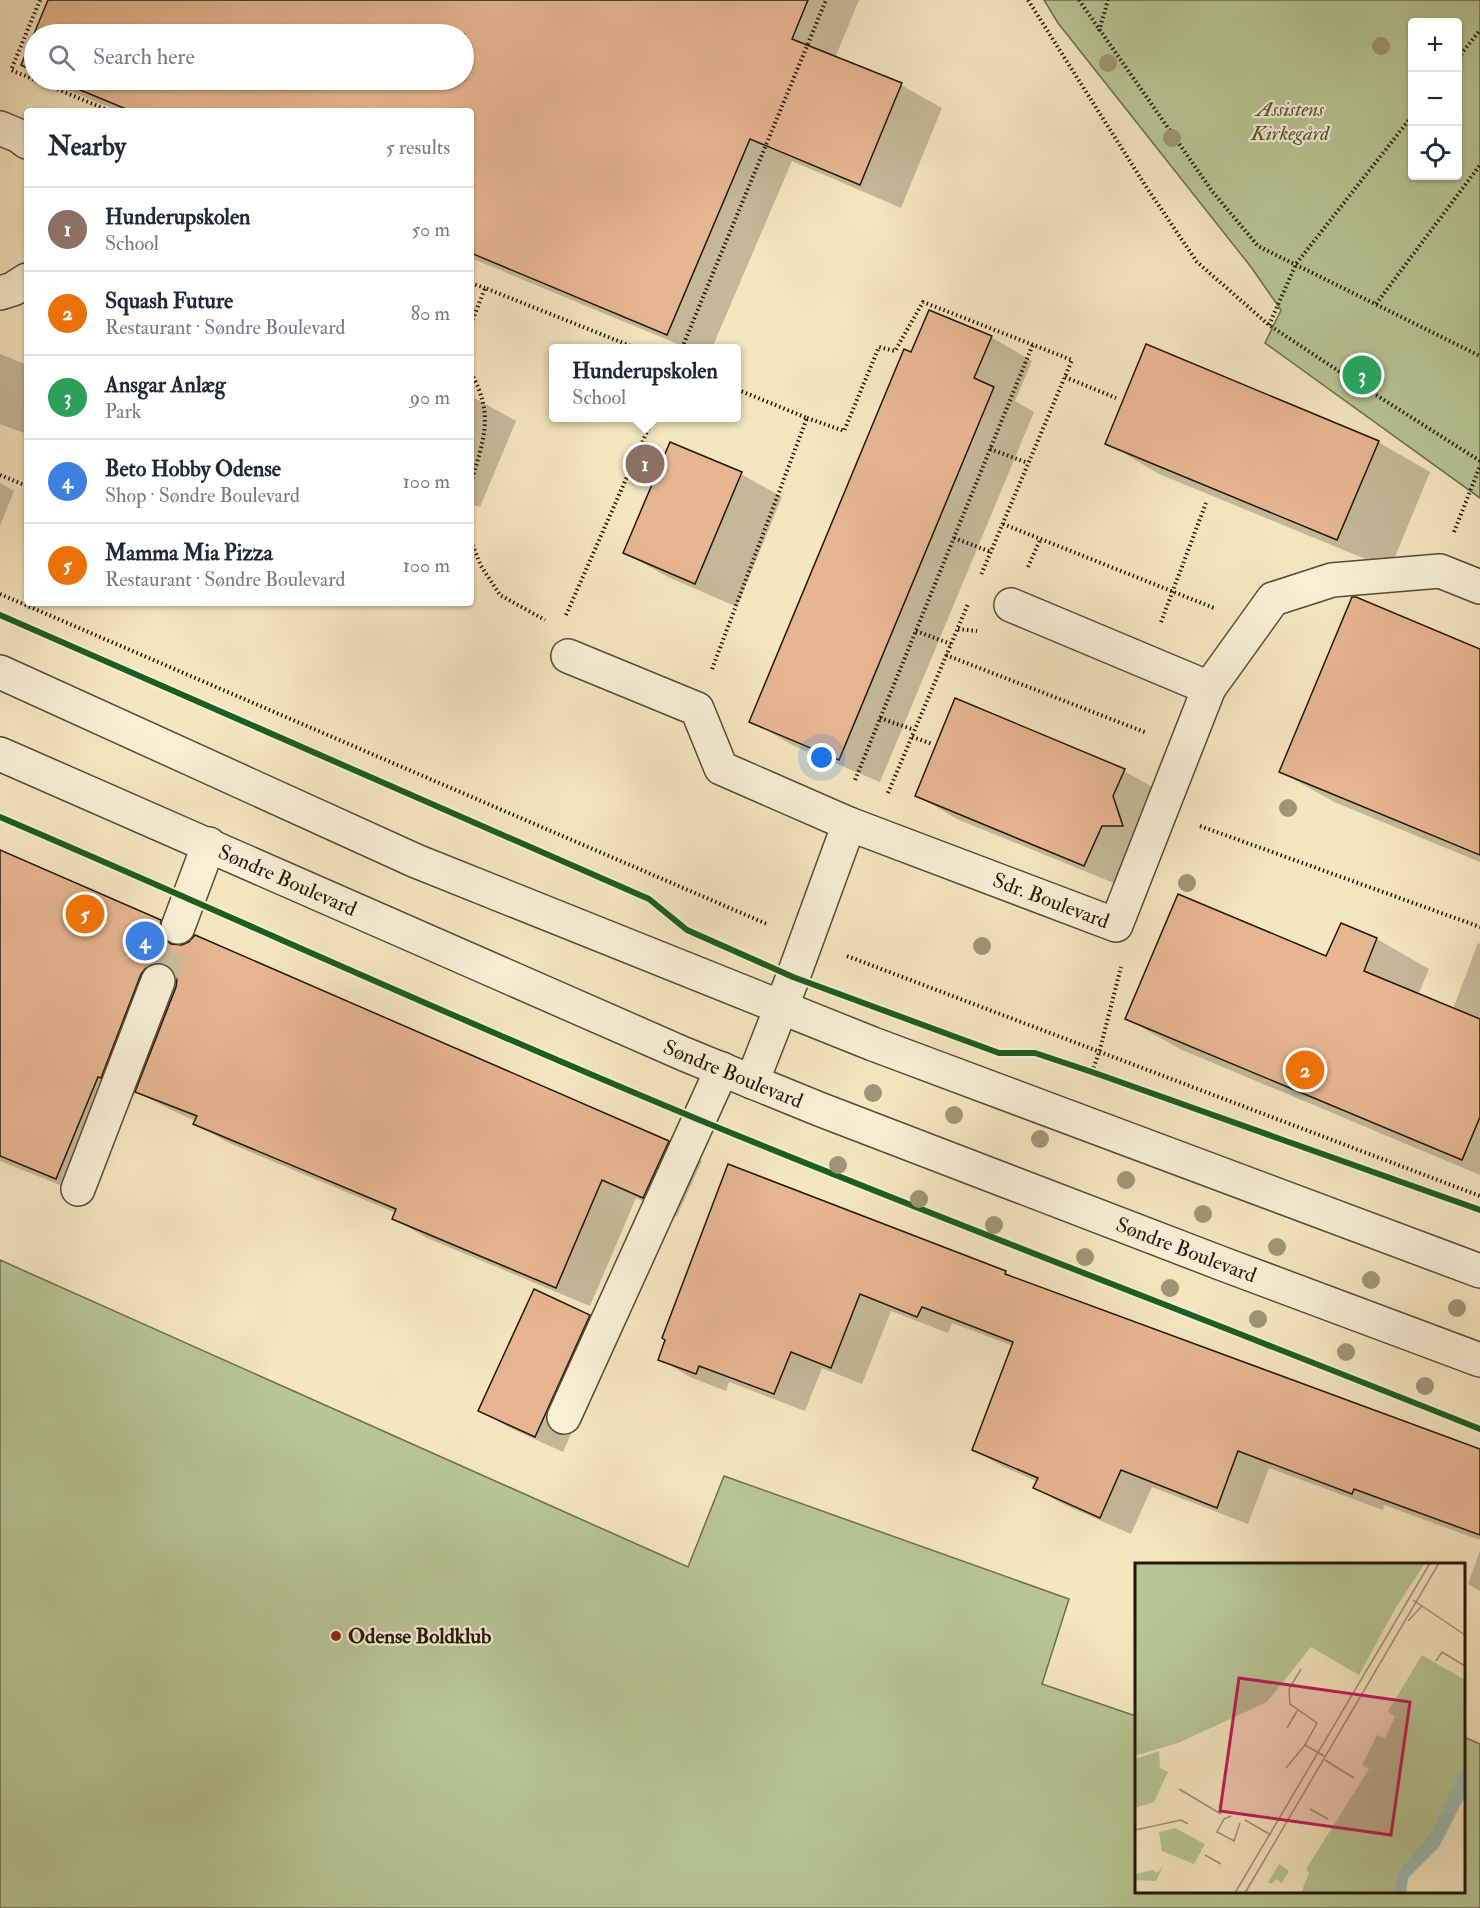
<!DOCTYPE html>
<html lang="en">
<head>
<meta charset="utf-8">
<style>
	:root { --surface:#fff; --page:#f2f2f3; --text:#1f2937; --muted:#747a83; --line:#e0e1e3; --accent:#1a73e8 }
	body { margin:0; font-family:"IM FELL Double Pica",serif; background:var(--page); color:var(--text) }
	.controls { position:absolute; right:18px; top:18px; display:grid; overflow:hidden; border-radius:6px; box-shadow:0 2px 4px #0004 }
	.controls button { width:54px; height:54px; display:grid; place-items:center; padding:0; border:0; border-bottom:2px solid var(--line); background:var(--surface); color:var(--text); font:30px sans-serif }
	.you { position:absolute; left:822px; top:758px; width:21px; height:21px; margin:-15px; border:4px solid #fff; border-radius:50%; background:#1a73e8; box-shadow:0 0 0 9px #1a73e833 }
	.badge { display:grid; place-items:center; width:39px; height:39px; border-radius:50%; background:var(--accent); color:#fff; font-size:20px; font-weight:700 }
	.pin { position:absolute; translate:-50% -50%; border:3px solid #fff; box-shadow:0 2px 6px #0006 }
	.popup { position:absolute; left:549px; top:344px; width:192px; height:78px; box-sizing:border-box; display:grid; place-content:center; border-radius:6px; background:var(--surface); filter:drop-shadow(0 2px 4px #0005); font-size:20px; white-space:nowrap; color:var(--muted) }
	.popup b { font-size:22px; color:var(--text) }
	.popup::after { content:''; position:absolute; left:50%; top:100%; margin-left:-12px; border:12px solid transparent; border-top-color:var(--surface) }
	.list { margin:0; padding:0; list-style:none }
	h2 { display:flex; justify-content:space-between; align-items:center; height:78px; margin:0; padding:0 24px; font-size:26px }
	h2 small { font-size:20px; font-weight:400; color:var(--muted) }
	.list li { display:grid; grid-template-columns:39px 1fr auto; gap:18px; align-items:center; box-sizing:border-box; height:84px; padding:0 24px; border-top:2px solid var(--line) }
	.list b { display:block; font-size:22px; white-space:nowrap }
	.list p { margin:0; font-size:20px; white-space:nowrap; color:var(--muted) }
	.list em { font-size:20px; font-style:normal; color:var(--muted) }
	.icon { flex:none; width:33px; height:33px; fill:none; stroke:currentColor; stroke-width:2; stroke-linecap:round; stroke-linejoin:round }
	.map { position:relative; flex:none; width:1480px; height:1908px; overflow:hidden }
	.search { position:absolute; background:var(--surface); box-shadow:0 2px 4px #0004; left:24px; top:24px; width:450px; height:66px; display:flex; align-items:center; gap:15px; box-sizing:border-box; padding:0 21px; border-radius:33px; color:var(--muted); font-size:22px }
	.panel { position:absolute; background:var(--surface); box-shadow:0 2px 4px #0004; left:24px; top:108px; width:450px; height:498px; border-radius:6px }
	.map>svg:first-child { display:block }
	.green { fill:#b8c695; stroke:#6e6e50; stroke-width:1.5; fill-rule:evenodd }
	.shadow { fill:#0003 }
	.building { fill:#e6b690; stroke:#24170a; stroke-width:1.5 }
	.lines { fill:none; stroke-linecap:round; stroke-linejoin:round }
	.minor-tunnel { stroke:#cbbd9c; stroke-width:33; stroke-dasharray:33 16; stroke-linecap:butt }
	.minor-casing { stroke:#584b38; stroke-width:36 }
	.path { stroke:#24170a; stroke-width:4; stroke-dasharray:1.5 3; stroke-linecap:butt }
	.minor { stroke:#f8efd6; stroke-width:33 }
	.cycleway-casing { stroke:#f8efd6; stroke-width:10 }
	.cycleway { stroke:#1b5e20; stroke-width:6 }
	.tree { fill:#9f9677 }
	.poi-dot { fill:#8f2418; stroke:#f8efd6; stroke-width:2 }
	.labels { text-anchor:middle; stroke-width:4.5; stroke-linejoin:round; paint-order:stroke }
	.park-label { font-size:21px; font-style:italic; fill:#58543b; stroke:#f8efd6 }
	.street-label { font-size:21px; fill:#24170a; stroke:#f8efd6 }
	.poi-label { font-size:21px; font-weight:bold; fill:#24170a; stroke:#f8efd6; text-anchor:start }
	.inset-road { fill:none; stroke:#a19377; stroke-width:1.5 }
	.view { fill:#c2185b; fill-opacity:0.15; stroke:#c2185b; stroke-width:3 }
	.inset-edge { fill:none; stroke:#24170a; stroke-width:3 }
</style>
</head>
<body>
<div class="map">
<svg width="1480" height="1908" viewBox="0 0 1480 1908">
	<rect width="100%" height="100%" fill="#f5e6c0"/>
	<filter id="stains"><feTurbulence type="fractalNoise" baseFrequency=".00333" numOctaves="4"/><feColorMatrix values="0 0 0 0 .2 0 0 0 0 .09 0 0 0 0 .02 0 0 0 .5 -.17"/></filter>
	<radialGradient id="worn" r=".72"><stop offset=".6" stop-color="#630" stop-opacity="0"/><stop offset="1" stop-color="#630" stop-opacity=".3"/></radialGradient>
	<g class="green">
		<path d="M1044 0H1480V498L1265 343 1281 310 1251 267 1058 23ZM1458 22V176H1412V22Z"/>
		<path d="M0 1260 688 1567 724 1476 1069 1599 1042 1684 1136 1716V1892H1464V1737L1480 1744V1908H0Z"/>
	</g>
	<g class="shadow">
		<path d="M50 0H859L835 58 901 85 942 108 901 208 792 161 712 348H687L471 258V111H119L63 88 49 80H464V34H35Z"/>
		<path d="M991 337 1032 361 1015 401 1034 412 880 782 792 745 751 721 912 354Z"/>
		<path d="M0 354 27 365V434L0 424Z"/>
		<path d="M471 385 475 388 471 396 516 421 480 507 471 504Z"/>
		<path d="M1378 442 1430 472 1390 569 1159 474 1107 443Z"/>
		<path d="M741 474 782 497 737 607 666 576 625 553Z"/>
		<path d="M0 483 14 491 0 526Z"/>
		<path d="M1480 650V862L1334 802 1281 772Z"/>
		<path d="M1124 771 1165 794 1154 821 1164 849H1143L1126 888 957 819 916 795Z"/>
		<path d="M0 851 160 921 193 940 668 1142 702 1161 677 1216 636 1198 590 1306 427 1238 394 1219 396 1213 229 1143 195 1124 196 1121 171 1110 136 1091 134 1096 132 1095 90 1197 0 1161Z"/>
		<path d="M1341 925 1377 939 1429 969 1418 995 1453 1009 1478 943 1480 944V1175L1180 1049 1127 1019 1327 958Z"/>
		<path d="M729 1166 1005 1272 1021 1282 1480 1454V1540L1384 1505 1383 1510 1269 1468 1248 1524 1152 1487 1131 1534 1065 1505 1035 1488 1038 1482 1004 1467 974 1450 1013 1346 952 1323 948 1333 891 1311 862 1384 822 1368 805 1411 729 1382 726 1391 690 1377 660 1359Z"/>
		<path d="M589 1316 617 1332 563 1452 508 1427 480 1410Z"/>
		<path d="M1480 1551V1591L1468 1584Z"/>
	</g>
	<g class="building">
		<path d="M48 0H808L792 39 902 83 860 185 750 139 667 335 471 253V111H131L56 80H464V34H34V71L21 65Z"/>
		<path d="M929 310 992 336 974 378 994 387 839 760 749 722 904 349 911 352Z"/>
		<path d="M1146 344 1379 441 1337 540 1105 444Z"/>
		<path d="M670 442 742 472 695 584 623 553Z"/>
		<path d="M1352 597H1356L1480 649V855L1279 772Z"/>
		<path d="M955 698 1125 769 1113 796 1123 826H1102L1084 866 915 796Z"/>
		<path d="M0 850 161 920 160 931 164 939 171 944 182 945 189 942 195 935 669 1141 643 1198 602 1180 556 1288 392 1219 396 1209 193 1124 197 1116 135 1092 176 987 177 979 173 970 165 964 156 962 147 966 141 974 101 1078 98 1077 56 1179 0 1156Z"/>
		<path d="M1178 894 1326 956 1341 923 1377 938 1364 971 1480 1019V1117L1462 1160 1125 1019Z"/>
		<path d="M728 1164 1006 1271 1005 1274 1480 1449V1535L1354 1489 1352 1494 1238 1451 1217 1508 1121 1470 1100 1518 1033 1488 1038 1478 972 1450 1013 1342 922 1307 917 1317 860 1294 831 1368 791 1352 774 1394 699 1366 696 1374 658 1360 665 1340 662 1338Z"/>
		<path d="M534 1289 590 1315 535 1437 478 1411Z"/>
	</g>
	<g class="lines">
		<path class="minor-tunnel" d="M158 981 178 927"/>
		<g class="minor-casing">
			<g id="minor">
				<path d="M0 128 19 136 27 142"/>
				<path d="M0 293 13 289 27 280"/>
				<path d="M1011 605 1209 688"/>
				<path d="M568 656 697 709 721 768 849 824 793 977 752 1082"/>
				<path d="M0 672 416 861 873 1044 1480 1271"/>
				<path id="s1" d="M0 754 684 1054 819 1109 1223 1264 1480 1360"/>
				<path id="s2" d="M849 824 1116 925 1209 688 1273 599 1332 580 1440 571 1480 587"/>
				<path d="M178 927 209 844"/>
				<path d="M78 1189 158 981"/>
				<path d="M564 1417 722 1069"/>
			</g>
		</g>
		<g class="path">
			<path d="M40 0 11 70 110 111"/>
			<path d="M1028 0 1145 185 1197 262 1269 325 1340 372 1480 461"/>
			<path d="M1079 0 1212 191 1258 246 1480 356"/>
			<path d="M1099 31 1108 0"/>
			<path d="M1458 58 1480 30"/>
			<path d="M471 283 485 288"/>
			<path d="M1376 304 1480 165"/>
			<path d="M471 324 485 288 636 348"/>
			<path d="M1269 325 1296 264 1412 116"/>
			<path d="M682 348 826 0"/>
			<path d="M471 373C495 415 483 441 471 483"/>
			<path d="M1065 377 1116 398"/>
			<path d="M807 418 844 431 879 347 895 351 923 302 1072 360 981 575"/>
			<path d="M990 449 1028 463"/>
			<path d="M0 475 27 486"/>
			<path d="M1003 524 1214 608"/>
			<path d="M1454 532 1480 466"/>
			<path d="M954 538 991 552"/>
			<path d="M471 541 481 566 500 595 545 620"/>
			<path d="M1028 567 1040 540"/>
			<path d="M0 594 767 924"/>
			<path d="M566 615 653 418"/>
			<path d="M1161 622 1206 503"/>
			<path d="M958 629 977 631"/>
			<path d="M916 631 951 644"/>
			<path d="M946 655 1147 733"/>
			<path d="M712 669 807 418 736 389"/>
			<path d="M880 718 914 730"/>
			<path d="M912 737 932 744"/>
			<path d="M855 780 1033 344"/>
			<path d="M888 793 968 604"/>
			<path d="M1200 826 1480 927"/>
			<path d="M847 956 1480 1196"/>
			<path d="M1092 1072 1099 1053 1121 967"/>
		</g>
		<use href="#minor" class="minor"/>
		<g class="cycleway-casing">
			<g id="cycleway">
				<path d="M0 615 649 899 687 930 793 977 999 1053H1035L1092 1072 1480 1210"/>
				<path d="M0 817C234 917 466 1024 702 1121 960 1227 1221 1325 1480 1429"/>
			</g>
		</g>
		<use href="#cycleway" class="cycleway"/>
	</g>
	<g class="tree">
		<circle cx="1381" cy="46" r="9"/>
		<circle cx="1108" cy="63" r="9"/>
		<circle cx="1172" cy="138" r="9"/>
		<circle cx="1288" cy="808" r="9"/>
		<circle cx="1187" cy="883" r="9"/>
		<circle cx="982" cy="946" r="9"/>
		<circle cx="873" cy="1093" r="9"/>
		<circle cx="954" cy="1115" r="9"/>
		<circle cx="1040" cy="1139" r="9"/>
		<circle cx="838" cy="1165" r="9"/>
		<circle cx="1126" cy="1180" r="9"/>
		<circle cx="919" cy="1199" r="9"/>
		<circle cx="1203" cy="1214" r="9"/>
		<circle cx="994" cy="1225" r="9"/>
		<circle cx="1277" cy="1247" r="9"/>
		<circle cx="1085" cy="1257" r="9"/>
		<circle cx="1371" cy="1280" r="9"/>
		<circle cx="1170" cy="1288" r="9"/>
		<circle cx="1457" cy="1308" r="9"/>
		<circle cx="1258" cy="1319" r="9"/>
		<circle cx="1346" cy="1352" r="9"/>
		<circle cx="1425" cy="1386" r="9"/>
	</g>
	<circle class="poi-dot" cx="336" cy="1636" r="6"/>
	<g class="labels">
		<g class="park-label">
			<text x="1290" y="116">Assistens<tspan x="1290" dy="24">Kirkegård</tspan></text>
		</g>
		<g class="street-label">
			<text dy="7" stroke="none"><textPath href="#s1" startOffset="314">Søndre Boulevard</textPath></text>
			<text dy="7" stroke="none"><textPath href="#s2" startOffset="216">Sdr. Boulevard</textPath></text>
			<text dy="7" stroke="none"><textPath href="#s1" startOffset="800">Søndre Boulevard</textPath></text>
			<text dy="7" stroke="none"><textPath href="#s1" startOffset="1286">Søndre Boulevard</textPath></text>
		</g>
		<g class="poi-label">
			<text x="348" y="1643">Odense Boldklub</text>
		</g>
	</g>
	<g transform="translate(1135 1563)">
		<rect width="330" height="330" fill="#f5e6c0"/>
		<path d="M0 0H290L260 46 224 112 176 84 132 139 43 180 0 193ZM287 92 330 117V200L312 239 297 267 266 305 257 330H166L174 310 171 306 234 206 227 202 242 172 250 175 260 154 253 148ZM24 188 25 205 33 209 19 239 0 245V196ZM40 265 70 281 59 301 27 288 24 269ZM144 301 154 308 147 320 141 316 137 321 133 319ZM28 303 21 318 0 317V311L18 307 22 310Z" fill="#b8c695"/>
		<path d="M330 200V233L304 284 273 315 271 330H257L266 305 297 267Z" fill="#9dbeb6"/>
		<path class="inset-road" d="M278 37 330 72M273 58 287 43M301 98 307 89 330 103M166 106 154 126 155 141 182 160 170 182M152 165 162 148M190 197 219 215M151 205 170 182 189 193M44 226 86 251M175 246 193 256M96 253 89 256 82 269 99 278 105 260M110 257 136 272M0 267 46 257 53 261M70 292 86 301M100 330 295 0M110 330 304 0"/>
		<path class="view" d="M104 115 275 139 256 272 85 248Z"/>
		<rect width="330" height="330" class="inset-edge"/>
	</g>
	<rect width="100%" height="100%" filter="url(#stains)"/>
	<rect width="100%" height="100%" fill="url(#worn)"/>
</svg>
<div class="controls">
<button>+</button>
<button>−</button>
<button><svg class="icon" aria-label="locate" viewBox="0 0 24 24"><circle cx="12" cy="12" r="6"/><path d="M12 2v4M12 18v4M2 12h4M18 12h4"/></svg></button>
</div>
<div class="you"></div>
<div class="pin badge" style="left:645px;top:464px;background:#8d6e63">1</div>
<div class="popup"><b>Hunderupskolen</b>School</div>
<div class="pin badge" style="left:1305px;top:1070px;background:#e8710a">2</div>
<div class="pin badge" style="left:1362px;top:375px;background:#2e9e5b">3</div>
<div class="pin badge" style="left:145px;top:941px;background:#3f7fe0">4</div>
<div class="pin badge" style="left:85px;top:914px;background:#e8710a">5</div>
<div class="search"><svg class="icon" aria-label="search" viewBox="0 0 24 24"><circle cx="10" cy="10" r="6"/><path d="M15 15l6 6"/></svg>Search here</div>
<section class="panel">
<h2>Nearby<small>5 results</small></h2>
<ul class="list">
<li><span class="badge" style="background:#8d6e63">1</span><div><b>Hunderupskolen</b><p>School</p></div><em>50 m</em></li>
<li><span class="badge" style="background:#e8710a">2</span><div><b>Squash Future</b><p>Restaurant · Søndre Boulevard</p></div><em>80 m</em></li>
<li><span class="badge" style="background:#2e9e5b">3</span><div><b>Ansgar Anlæg</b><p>Park</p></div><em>90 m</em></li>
<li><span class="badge" style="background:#3f7fe0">4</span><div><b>Beto Hobby Odense</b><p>Shop · Søndre Boulevard</p></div><em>100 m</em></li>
<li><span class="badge" style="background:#e8710a">5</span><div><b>Mamma Mia Pizza</b><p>Restaurant · Søndre Boulevard</p></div><em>100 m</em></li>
</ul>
</section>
</div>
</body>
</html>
